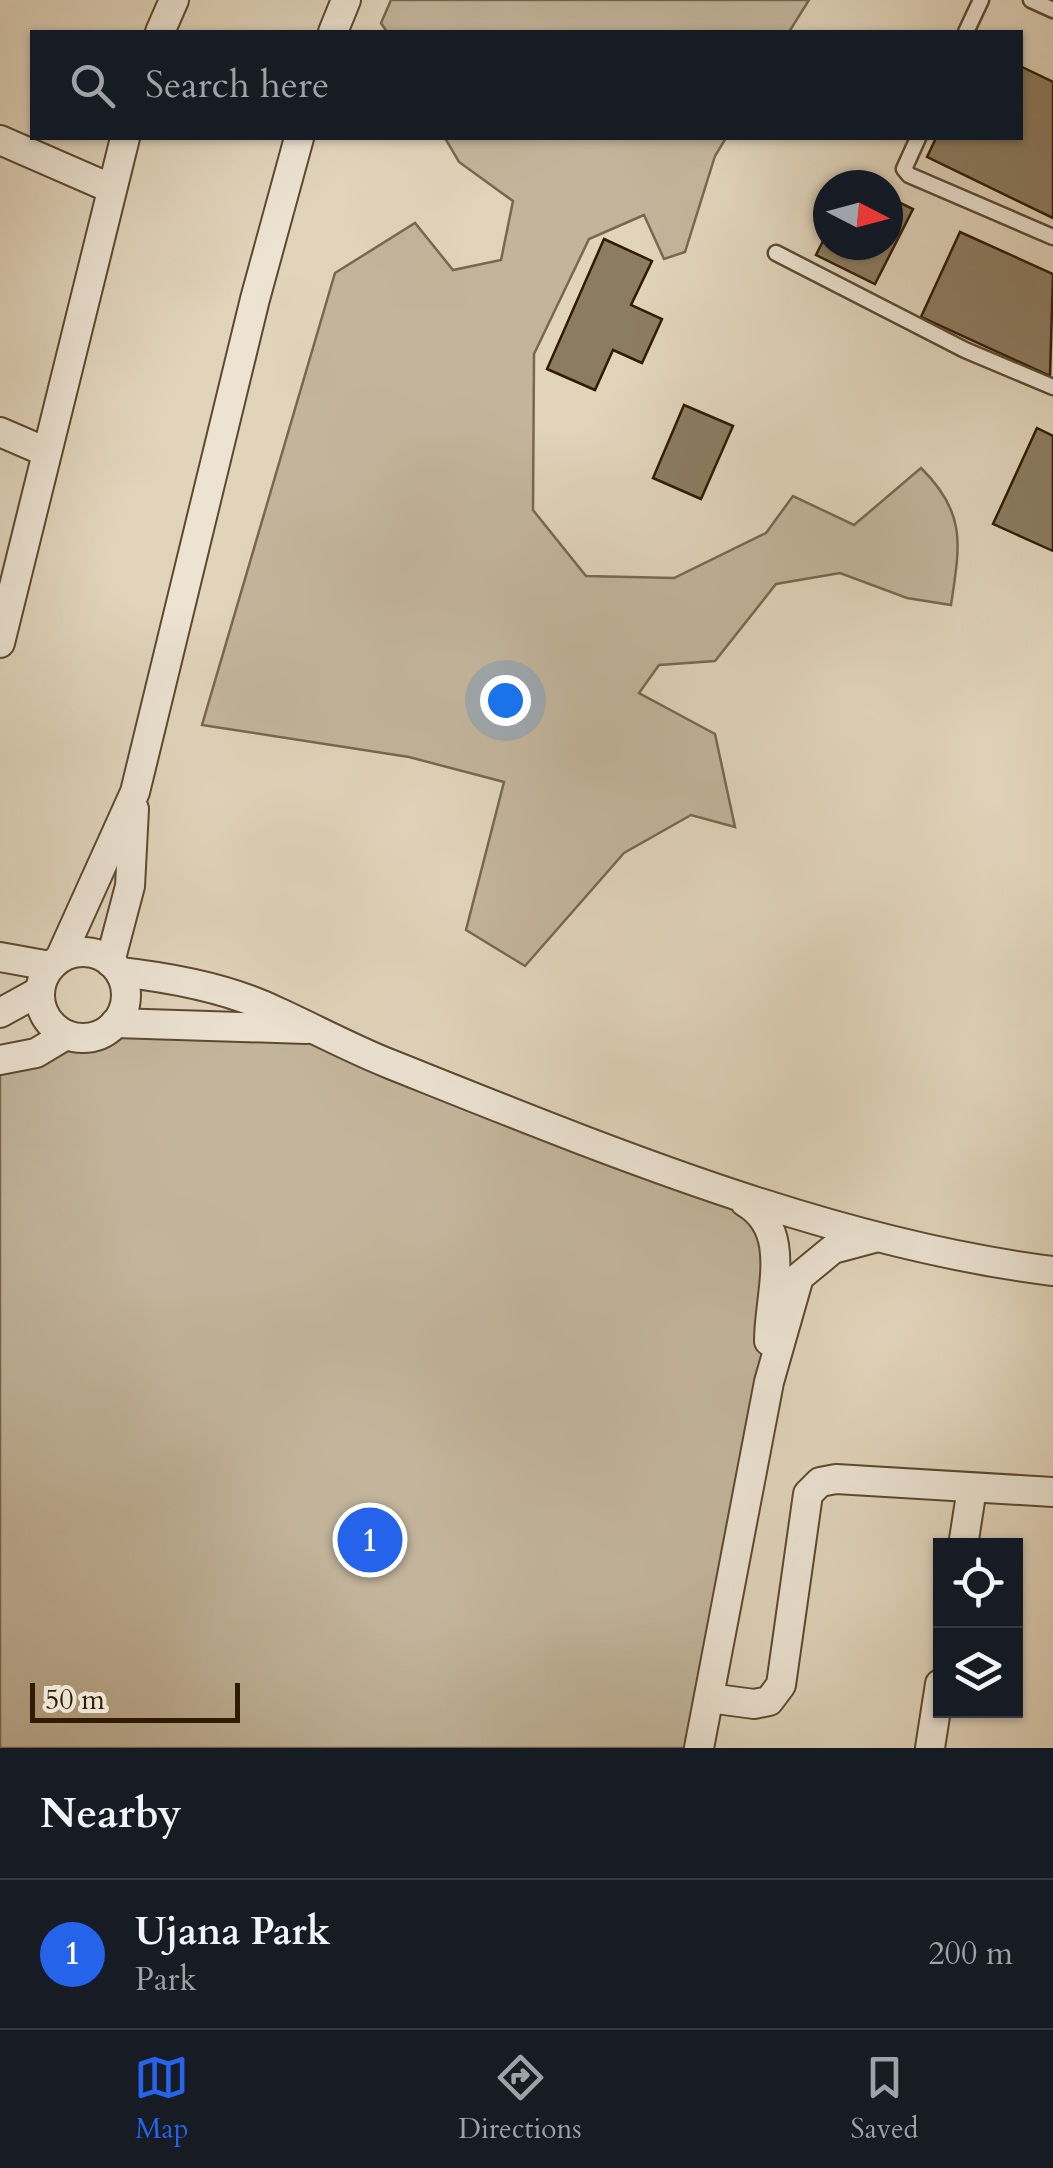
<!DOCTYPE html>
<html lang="en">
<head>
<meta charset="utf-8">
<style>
	:root { --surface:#171b24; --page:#20242c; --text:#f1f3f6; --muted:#9ea1a6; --line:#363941; --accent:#2563eb }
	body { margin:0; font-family:Cardo,serif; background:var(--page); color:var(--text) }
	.controls { position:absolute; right:30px; bottom:30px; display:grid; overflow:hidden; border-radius:0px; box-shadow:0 2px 8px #0004 }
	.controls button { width:90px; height:90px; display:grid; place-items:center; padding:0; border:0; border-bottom:2px solid var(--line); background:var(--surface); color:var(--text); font:50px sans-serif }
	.compass { position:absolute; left:813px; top:170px; width:90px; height:90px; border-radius:50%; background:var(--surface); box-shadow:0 2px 8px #0004; rotate:96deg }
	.scale { position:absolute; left:30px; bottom:25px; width:210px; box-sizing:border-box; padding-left:10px; border:5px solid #2f1c02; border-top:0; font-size:28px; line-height:35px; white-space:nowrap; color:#2f1c02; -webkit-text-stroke:8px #ece3d3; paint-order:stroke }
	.you { position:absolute; left:505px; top:700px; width:35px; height:35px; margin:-25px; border:8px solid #fff; border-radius:50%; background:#1a73e8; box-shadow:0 0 0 15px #1a73e833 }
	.badge { display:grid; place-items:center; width:65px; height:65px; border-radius:50%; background:var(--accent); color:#fff; font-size:32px; font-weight:700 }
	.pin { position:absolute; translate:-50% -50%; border:5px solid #fff; box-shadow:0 2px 10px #0006 }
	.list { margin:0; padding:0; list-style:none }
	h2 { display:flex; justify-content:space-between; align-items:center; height:130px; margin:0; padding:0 40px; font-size:42px }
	h2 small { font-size:32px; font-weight:400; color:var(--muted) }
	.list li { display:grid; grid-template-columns:65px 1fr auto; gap:30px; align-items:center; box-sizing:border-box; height:150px; padding:0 40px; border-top:2px solid var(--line) }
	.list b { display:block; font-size:38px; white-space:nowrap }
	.list p { margin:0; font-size:32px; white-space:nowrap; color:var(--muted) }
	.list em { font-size:32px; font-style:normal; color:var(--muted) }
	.icon { flex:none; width:55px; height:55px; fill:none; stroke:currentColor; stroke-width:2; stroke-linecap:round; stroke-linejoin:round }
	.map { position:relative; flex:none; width:1053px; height:1748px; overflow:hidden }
	.search { position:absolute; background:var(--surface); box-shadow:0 2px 8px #0004; left:30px; right:30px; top:30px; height:110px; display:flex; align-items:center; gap:25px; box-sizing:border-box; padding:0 35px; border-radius:0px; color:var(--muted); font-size:38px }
	.sheet { height:280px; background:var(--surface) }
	nav { display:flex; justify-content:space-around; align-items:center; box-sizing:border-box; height:140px; border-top:2px solid var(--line); background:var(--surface); font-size:28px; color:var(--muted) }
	nav a { display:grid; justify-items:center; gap:5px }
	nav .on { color:var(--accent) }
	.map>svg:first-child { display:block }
	.green { fill:#c3b59c; stroke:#79684f; stroke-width:2.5 }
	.building { fill:#8c7c62; stroke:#2f1c02; stroke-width:2.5 }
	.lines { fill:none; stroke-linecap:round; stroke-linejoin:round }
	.lane-casing { stroke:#5c4a30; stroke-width:19 }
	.street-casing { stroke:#5c4a30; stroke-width:32 }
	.lane { stroke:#ece3d3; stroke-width:14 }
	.street { stroke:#ece3d3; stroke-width:28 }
</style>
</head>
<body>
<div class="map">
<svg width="1053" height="1748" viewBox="0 0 1053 1748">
	<rect width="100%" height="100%" fill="#e1d4bb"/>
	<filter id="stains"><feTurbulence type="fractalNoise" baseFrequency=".002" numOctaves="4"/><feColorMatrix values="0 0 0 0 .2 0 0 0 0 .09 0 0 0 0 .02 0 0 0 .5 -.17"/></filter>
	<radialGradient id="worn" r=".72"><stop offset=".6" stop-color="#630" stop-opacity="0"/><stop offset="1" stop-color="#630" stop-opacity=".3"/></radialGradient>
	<g class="green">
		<path d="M391 0H809L789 32H387L381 23Z"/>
		<path d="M445 138H726L715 156 685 252 664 259 644 215 589 239 534 354 533 510 586 576 674 578 766 533 793 496 854 525 921 468C967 513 960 545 951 605L907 598 840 573 776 584 715 661 659 665 639 693 715 734 735 827 691 815 624 853 525 966 466 930 504 782 409 757 202 725 335 273 415 223 453 270 501 260 513 201 459 162Z"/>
		<path d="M283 1030 759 1210 769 1326 699 1748H0V1060L66 1035 93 1037 105 1032Z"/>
	</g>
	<g class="building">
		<path d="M1020 66 1053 82V218L927 157 936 138H1020Z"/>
		<path d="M888 197 913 209 875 284 816 255 828 231V245H888Z"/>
		<path d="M960 232 1053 274 1050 376 921 317Z"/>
		<path d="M604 239 652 261 631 305 662 319 642 363 613 350 595 390 547 369Z"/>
		<path d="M684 405 733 426 701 499 653 478Z"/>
		<path d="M1037 428 1053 436V551L993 524Z"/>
	</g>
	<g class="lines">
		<g class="lane-casing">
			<g id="lane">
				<path d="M1031 0 1053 10"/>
				<path d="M966 32 981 0"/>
				<path d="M918 138 904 169 909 175 1053 237"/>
				<path d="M776 253 965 350 1053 387"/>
			</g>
		</g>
		<g class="street-casing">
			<g id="street">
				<path d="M160 32 174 0"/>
				<path d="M333 32 346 0"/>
				<path d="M0 140 110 188"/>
				<path d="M0 432 44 451"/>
				<path d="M0 643 125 138"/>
				<circle cx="83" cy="995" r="43"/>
				<path d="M0 957 50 966"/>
				<path d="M60 958 135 792 255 299 299 138"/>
				<path d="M110 962 130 886 134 809"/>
				<path d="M120 972C173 978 232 989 280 1013 317 1030 352 1049 390 1064 598 1147 831 1244 1053 1271"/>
				<path d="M0 1013 40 991"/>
				<path d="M115 1023 306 1029"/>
				<path d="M0 1060 36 1053 66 1035"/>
				<path d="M745 1202C794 1230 769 1294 769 1341"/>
				<path d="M963 1546 972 1488"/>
				<path d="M709 1698 754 1704 769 1701 781 1685 808 1494 820 1482 836 1479 1053 1492"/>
				<path d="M699 1748 769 1382 799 1277 833 1249 874 1238"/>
				<path d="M930 1748 940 1684"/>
			</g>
		</g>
		<use href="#lane" class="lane"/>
		<use href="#street" class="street"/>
	</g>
	<rect width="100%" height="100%" filter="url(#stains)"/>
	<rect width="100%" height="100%" fill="url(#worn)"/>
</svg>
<div class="controls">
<button><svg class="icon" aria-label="locate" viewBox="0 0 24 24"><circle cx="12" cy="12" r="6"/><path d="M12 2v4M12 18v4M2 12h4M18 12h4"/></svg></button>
<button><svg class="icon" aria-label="layers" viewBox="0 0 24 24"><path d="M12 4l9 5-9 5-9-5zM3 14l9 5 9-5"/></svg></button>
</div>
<svg class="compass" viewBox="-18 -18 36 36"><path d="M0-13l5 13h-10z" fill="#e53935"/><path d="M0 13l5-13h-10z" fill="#9ea1a6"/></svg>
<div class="scale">50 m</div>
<div class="you"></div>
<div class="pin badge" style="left:370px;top:1540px">1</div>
<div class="search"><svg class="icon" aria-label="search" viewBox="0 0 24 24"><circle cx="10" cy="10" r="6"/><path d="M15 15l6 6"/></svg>Search here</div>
</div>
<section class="sheet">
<h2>Nearby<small></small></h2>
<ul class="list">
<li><span class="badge">1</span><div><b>Ujana Park</b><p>Park</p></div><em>200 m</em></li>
</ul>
</section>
<nav>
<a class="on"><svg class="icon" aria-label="map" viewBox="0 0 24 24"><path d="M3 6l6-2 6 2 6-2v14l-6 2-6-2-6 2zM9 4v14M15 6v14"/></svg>Map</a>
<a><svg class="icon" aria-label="directions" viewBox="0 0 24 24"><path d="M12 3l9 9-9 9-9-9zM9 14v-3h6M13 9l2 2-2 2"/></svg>Directions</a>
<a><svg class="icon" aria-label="saved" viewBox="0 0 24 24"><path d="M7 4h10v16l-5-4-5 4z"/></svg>Saved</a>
</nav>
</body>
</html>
